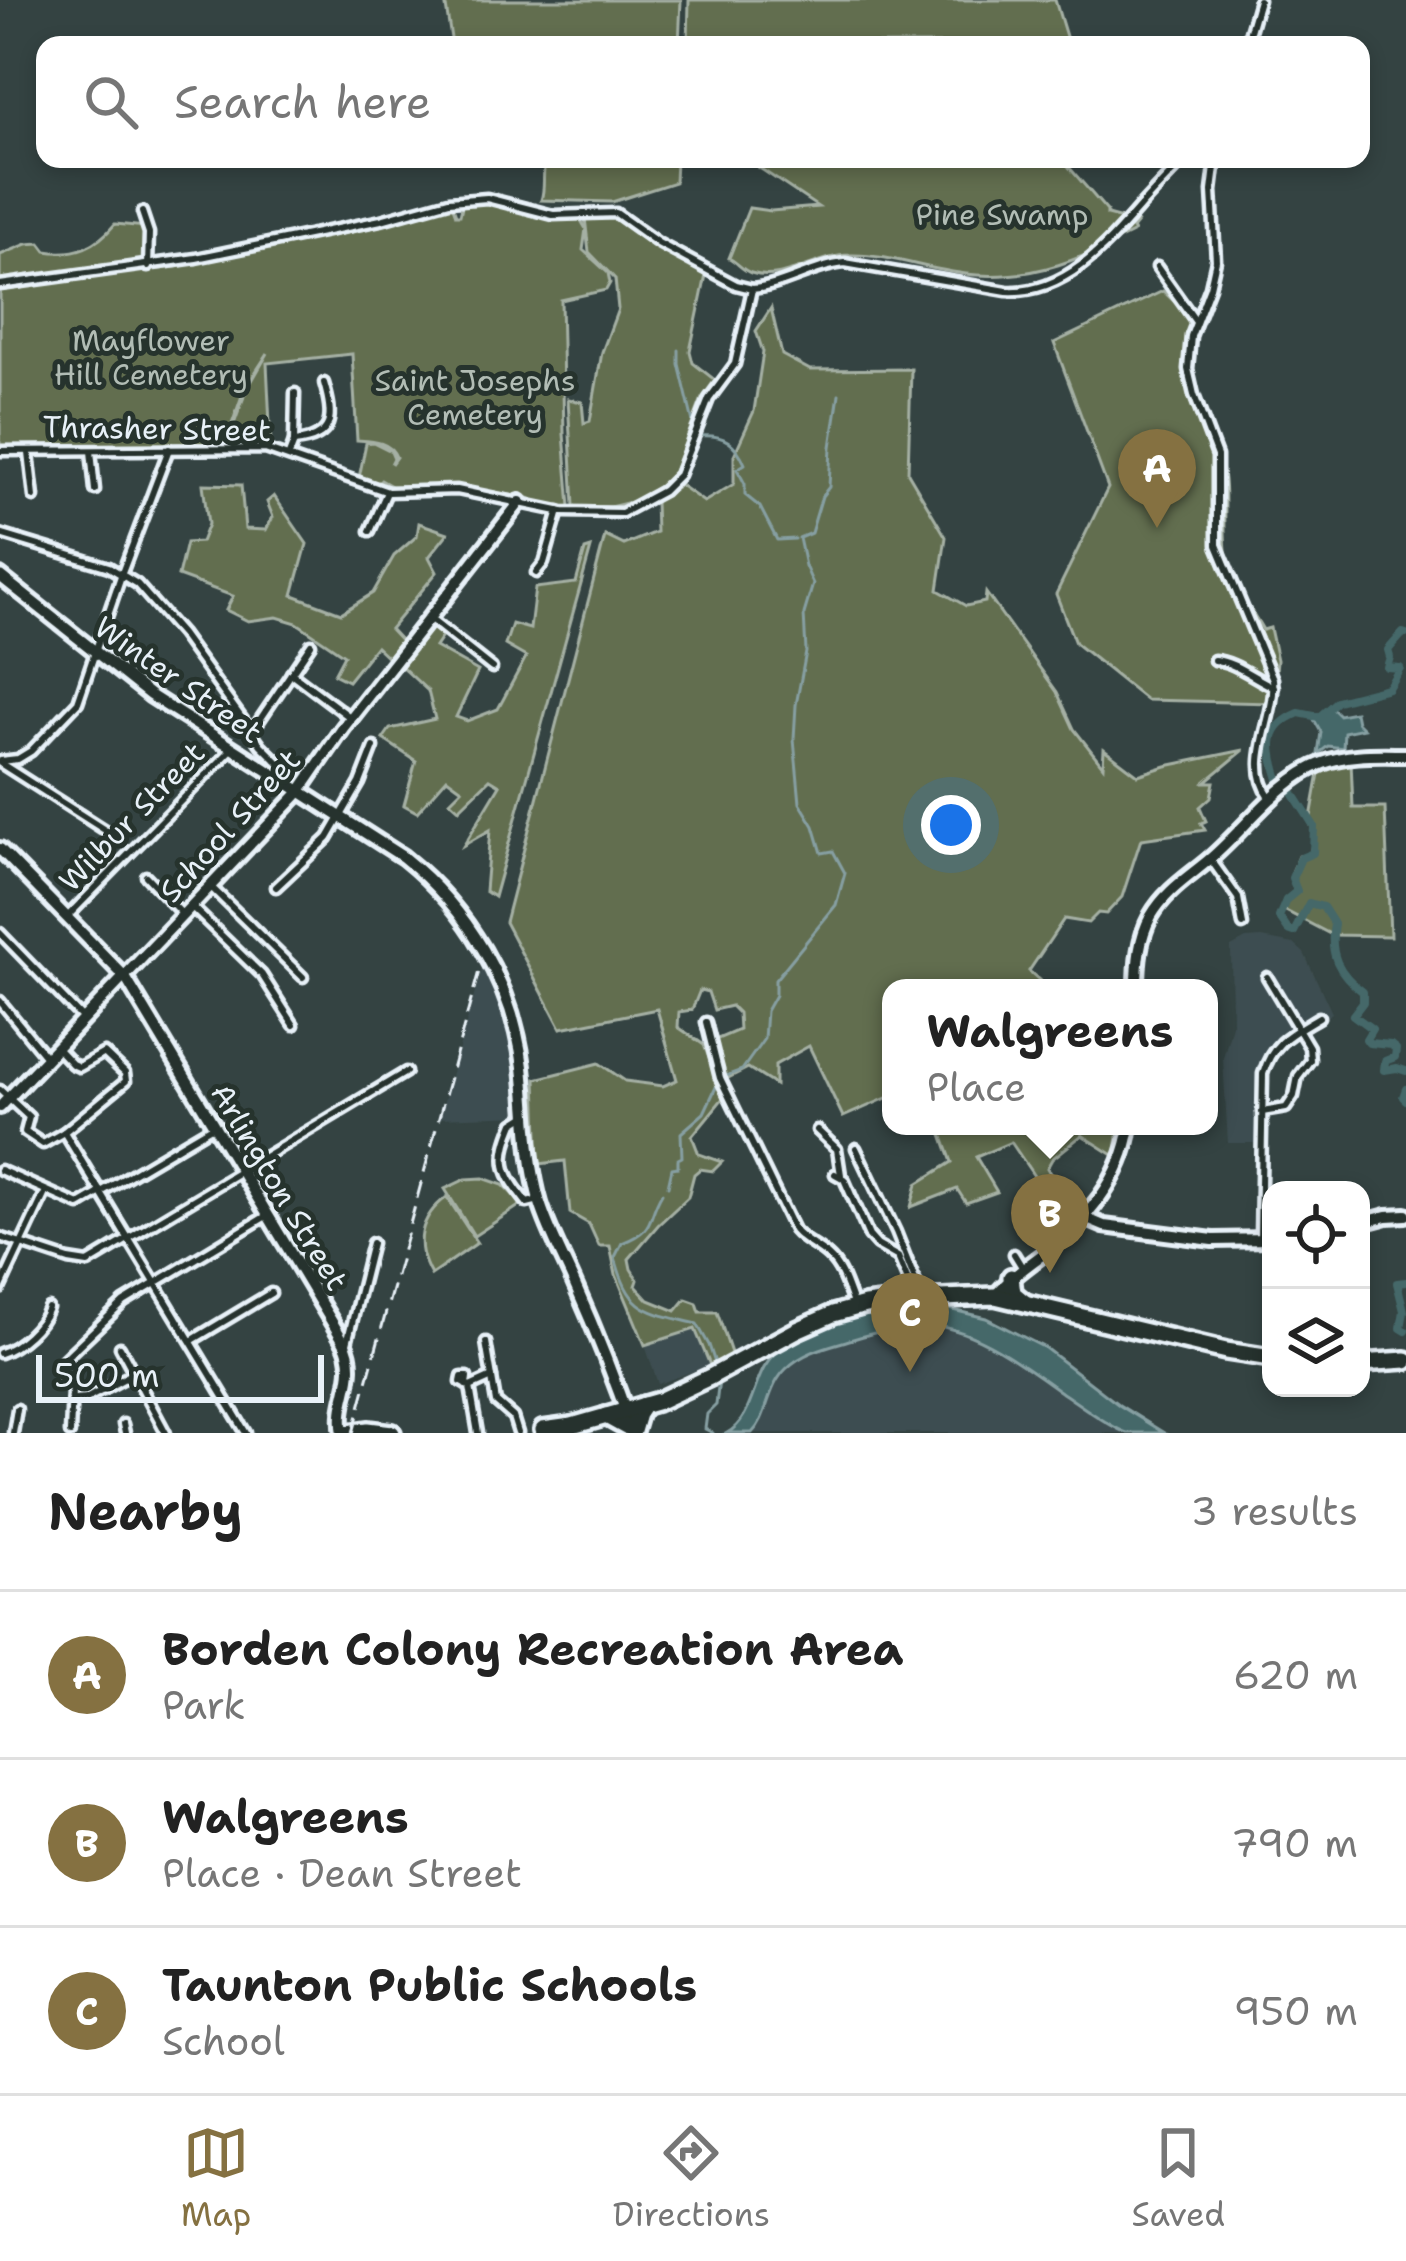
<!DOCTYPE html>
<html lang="en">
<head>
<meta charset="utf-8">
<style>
	:root { --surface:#fff; --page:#f6f6f6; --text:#222; --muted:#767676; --line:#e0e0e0; --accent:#857141 }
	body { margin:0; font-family:"Shantell Sans",sans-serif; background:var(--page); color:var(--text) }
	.controls { position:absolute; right:36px; bottom:36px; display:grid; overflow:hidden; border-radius:24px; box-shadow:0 6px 18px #0003 }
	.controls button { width:108px; height:108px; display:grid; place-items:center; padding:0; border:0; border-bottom:3px solid var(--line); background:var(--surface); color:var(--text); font:60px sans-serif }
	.scale { position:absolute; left:36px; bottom:30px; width:288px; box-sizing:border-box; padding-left:12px; border:6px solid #e8f1f8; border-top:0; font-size:33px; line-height:42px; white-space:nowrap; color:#e8f1f8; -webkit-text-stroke:9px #26332d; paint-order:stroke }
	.you { position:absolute; left:951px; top:825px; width:42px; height:42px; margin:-30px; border:9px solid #fff; border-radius:50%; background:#1a73e8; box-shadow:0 0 0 18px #1a73e833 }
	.badge { display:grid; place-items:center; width:78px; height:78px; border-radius:50%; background:var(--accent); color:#fff; font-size:39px; font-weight:700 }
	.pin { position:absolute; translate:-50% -99px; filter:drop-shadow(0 3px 6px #0008) }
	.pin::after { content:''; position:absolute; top:63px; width:42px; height:36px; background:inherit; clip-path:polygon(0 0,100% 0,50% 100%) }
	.popup { position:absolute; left:882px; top:979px; width:336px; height:156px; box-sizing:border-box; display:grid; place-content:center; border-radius:24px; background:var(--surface); filter:drop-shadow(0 3px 9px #0005); font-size:39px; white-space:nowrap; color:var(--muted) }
	.popup b { font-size:45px; color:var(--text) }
	.popup::after { content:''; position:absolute; left:50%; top:100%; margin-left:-24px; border:24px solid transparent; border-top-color:var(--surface) }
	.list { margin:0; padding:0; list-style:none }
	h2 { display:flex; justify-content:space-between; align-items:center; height:156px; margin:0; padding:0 48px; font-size:51px }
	h2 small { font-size:39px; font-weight:400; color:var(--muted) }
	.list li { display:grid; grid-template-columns:78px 1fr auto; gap:36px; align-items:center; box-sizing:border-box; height:168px; padding:0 48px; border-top:3px solid var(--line) }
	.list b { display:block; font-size:45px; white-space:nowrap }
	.list p { margin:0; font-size:39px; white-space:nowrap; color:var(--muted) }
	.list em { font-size:39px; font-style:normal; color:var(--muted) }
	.icon { flex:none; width:66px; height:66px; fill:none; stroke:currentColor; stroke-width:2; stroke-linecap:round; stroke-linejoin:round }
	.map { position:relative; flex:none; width:1406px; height:1433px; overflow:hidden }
	.search { position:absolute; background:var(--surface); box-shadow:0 6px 18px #0003; left:36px; right:36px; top:36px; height:132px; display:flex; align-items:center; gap:30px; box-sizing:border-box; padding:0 42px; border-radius:24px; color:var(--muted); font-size:45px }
	.sheet { height:660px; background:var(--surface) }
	nav { display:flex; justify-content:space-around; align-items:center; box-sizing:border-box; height:168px; border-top:3px solid var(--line); background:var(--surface); font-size:33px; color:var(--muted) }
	nav a { display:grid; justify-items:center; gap:6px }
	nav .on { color:var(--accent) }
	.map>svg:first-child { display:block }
	.built { fill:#3e4e51 }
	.green { fill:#626e50; stroke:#a5b0a4; stroke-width:3 }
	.water { fill:#446869; stroke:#869fa2; stroke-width:3 }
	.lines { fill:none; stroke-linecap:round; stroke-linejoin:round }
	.stream { stroke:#869fa2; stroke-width:3 }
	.river { stroke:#446869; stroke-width:8 }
	.street-casing { stroke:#e8f1f8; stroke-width:15 }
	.secondary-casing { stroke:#e8f1f8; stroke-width:20 }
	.highway-casing { stroke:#e8f1f8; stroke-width:24 }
	.street { stroke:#26332d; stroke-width:6 }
	.secondary { stroke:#26332d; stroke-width:10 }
	.highway { stroke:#26332d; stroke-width:15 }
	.rail { stroke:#e8f1f8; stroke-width:3; stroke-dasharray:18 9; stroke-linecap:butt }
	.labels { text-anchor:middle; stroke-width:10; stroke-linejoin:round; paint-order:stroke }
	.park-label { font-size:30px; fill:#b2bdb5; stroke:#26332d }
	.street-label { font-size:30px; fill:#e8f1f8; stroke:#26332d }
</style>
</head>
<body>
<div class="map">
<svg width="1406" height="1433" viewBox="0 0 1406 1433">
	<rect width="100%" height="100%" fill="#344342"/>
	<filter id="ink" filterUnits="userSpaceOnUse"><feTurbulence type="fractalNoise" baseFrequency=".00833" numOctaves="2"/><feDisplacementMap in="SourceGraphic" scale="24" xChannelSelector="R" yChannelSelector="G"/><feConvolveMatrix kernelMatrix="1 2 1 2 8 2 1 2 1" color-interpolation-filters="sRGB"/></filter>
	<g filter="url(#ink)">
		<g class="built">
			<path d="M1262 938 1294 944 1304 953 1332 1013 1283 1044 1272 1059 1264 1085 1267 1143H1228L1223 1058 1232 1025 1231 947 1246 939Z"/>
			<path d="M485 958 508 1017 520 1072 523 1115 439 1118Z"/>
			<path d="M923 1323 948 1327 1013 1354 1130 1433H750L766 1393 786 1366 816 1347 857 1335Z"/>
			<path d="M696 1329 710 1365 658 1384 645 1345Z"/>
		</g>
		<g class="green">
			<path d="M445 0H681L679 45H452Z"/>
			<path d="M689 0H1055L1068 43 688 45Z"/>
			<path d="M546 159H676L675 182 612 202 541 200C546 186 541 173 546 159Z"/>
			<path d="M746 159H1062L1107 211V215L1137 223 1132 229 1134 232C1083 258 1036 279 977 275 934 273 893 254 850 255 817 255 784 284 751 273 742 270 737 262 729 258L749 208 771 211 818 207Z"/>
			<path d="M484 200 501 202 539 217H579L586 229 583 250 608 273 610 283 606 290 561 300 564 434 570 507C552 508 536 502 522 495L515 496 461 486 395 488 381 480 377 484 359 478 366 443 373 442 391 451 394 458 391 464 396 457C390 441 372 441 357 440L352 354 267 363 271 445 240 444 242 439 233 427 246 391 268 353 244 390 231 427 238 440 237 445 0 448V288L176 267 402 219 452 204 456 215H460L463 202Z"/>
			<path d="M604 215 620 220 642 237 706 275 690 351 693 363 715 380 702 398 672 477 639 500 610 507 574 506 568 399 582 402 584 423 590 421 602 352 618 309 615 279 589 252 585 218Z"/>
			<path d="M115 224 147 227 144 261 0 280V255L27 244 40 243 46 251C76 256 97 246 115 224Z"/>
			<path d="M1163 291 1182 309 1204 318C1176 373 1208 409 1221 461 1229 495 1221 531 1228 564 1232 584 1253 612 1263 630L1270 628 1277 660 1273 703 1146 700 1075 643 1056 594 1108 488 1054 343Z"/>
			<path d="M771 308 782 355 810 370 911 369 908 473 946 537 938 590 966 606 985 602 986 593 1057 692 1074 729 1103 766 1104 749 1138 775 1166 766 1244 750 1205 782H1214L1211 797 1200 807 1206 821 1201 823 1205 830 1141 839 1122 897 1106 914 1098 913 1088 923 1064 919 1029 971 1048 988H891V1096L843 1117 809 1046 775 1065V1085L748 1068 726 1079 715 1040 739 1030 738 1013 731 1006 714 1010 708 992 700 990 692 1010 679 1012 678 1027 704 1045 724 1097 692 1136 699 1154 722 1162 713 1171 700 1169 694 1174 688 1197 658 1225 629 1259 631 1269 638 1280 636 1286 649 1300 676 1311 686 1299 697 1303 700 1312H717L732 1356 710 1365 695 1329 645 1345 616 1275 610 1246H599L589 1224 570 1213 565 1161 539 1164 536 1079 599 1063 625 1081 663 1086 677 1080 657 1009 561 1028 505 922 605 536 624 545 656 532 655 501 680 485 704 502 734 484V455L754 411 763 352 756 331Z"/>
			<path d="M203 484 241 485 245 529 266 530 273 517 267 502 274 496 307 544 293 595 341 613 373 593 394 556 417 536 419 523 448 533 429 557 437 572 390 629 404 644 391 660 376 646 348 681 334 674 344 655 297 623 277 617 248 621 226 610 233 596 178 576 186 543 201 542 208 524Z"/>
			<path d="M591 548 494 897 485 891 490 830 464 845 500 785 490 779 459 809 450 801 462 789 447 778 417 812 404 805 416 761 383 739 390 729 435 719 428 691 399 664 431 625 443 635 435 647 478 671 456 717 467 721 498 709 526 657 505 645 512 624 530 629 535 588 576 583 585 550Z"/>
			<path d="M1351 760 1353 808H1385L1390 936 1332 935 1284 910V903L1295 893C1289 870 1290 878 1299 856L1310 854 1314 833 1310 823 1320 768Z"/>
			<path d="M939 1126H1125L1118 1136 1115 1156 1082 1135 1052 1159 1047 1168 1072 1212 1063 1219 1011 1142 976 1157 997 1192 966 1203 957 1189 911 1207 917 1184 952 1162Z"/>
			<path d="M483 1178 503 1185 522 1204 474 1236 445 1189 466 1179Z"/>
			<path d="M447 1197 477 1243 431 1275C414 1245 419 1217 447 1197Z"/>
		</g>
		<g class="water">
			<path d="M1331 707 1339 715 1355 712 1357 722 1363 728 1344 732 1343 748 1328 746 1318 754 1321 732 1311 714H1322Z"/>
			<path d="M928 1304 986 1318 1045 1348 1119 1405 1164 1433C1153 1433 1138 1433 1127 1433 1111 1428 1079 1404 1064 1394 1025 1366 967 1321 916 1325 895 1327 873 1333 853 1339 830 1346 804 1351 786 1369 766 1389 769 1416 752 1433H727C750 1420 752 1390 764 1368 788 1325 883 1311 928 1304Z"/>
		</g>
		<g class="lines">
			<g class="stream">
				<path d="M679 350V364L693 422 692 429"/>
				<path d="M700 436C724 434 736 443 745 464L737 469 745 484V495L760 507 777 540 795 539"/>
				<path d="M726 1076 742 1070 764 1039 766 1011 775 995V980L836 905 845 873 833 851 822 853 814 826 800 803 794 739 796 705 806 652 804 614 813 584 805 566 799 538 811 533 822 496 829 487 831 447 839 394"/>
				<path d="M668 1186 672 1168 678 1167V1159L682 1157 681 1133 704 1113 717 1085"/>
				<path d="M662 1193C646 1220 657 1229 622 1243L615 1257C629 1312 646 1311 697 1324L709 1345 716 1366"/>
				<path d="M713 1433 705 1429 707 1414 716 1405 719 1380"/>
			</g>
			<g class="river">
				<path d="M1279 779C1269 748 1265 727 1299 713L1319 717 1337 701 1388 688 1400 668 1387 667 1390 657 1388 650 1403 633 1406 634"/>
				<path d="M1291 790 1314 826 1313 853 1301 858 1292 878 1297 891 1286 900 1279 917 1288 930 1294 932 1309 903 1323 907 1334 924C1329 955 1338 973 1363 992V1002L1353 1015 1372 1029 1366 1039 1369 1043 1391 1045 1396 1049 1395 1057 1385 1061 1384 1070 1397 1068 1406 1071"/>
				<path d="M1406 1089 1403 1097 1406 1100"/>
				<path d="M1406 1282 1397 1283 1404 1311 1401 1328 1406 1331"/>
			</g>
			<g class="street-casing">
				<g id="street">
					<path d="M1246 45 1259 0"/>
					<path d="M1216 159 1212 191 1216 260 1210 287 1191 336 1188 369 1194 395 1217 456V545L1273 679C1277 717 1244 762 1270 797"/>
					<path d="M142 212 149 233 148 267"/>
					<path d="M1157 267 1196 322"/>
					<path d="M0 285 196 258 381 220 449 201 487 198 553 215 616 213 658 243 736 285 752 289"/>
					<path d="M294 442C335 438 334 417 324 383"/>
					<path d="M0 451 265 449 388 492 457 490 563 512 622 513 663 491 679 475 709 399 735 364 752 289C785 286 813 266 845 263L1007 291C1064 294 1105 247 1139 208 1154 191 1170 175 1185 159"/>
					<path d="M91 451 95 490"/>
					<path d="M29 453 34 497"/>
					<path d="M289 455 294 442 295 393"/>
					<path d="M370 531 387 492"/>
					<path d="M0 534 109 567 137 584 181 634 261 745 289 773V781"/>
					<path d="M536 573 544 563 559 511"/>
					<path d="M429 618 492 668"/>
					<path d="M1214 660C1234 661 1255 679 1274 687"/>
					<path d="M291 673 351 718"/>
					<path d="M251 733 311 644"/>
					<path d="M0 761 18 759 31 751 78 702 122 573 169 449"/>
					<path d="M0 763 111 834"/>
					<path d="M1211 860 1238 898 1243 925"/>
					<path d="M146 876 183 915"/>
					<path d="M210 886 303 977"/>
					<path d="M276 887 328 838 360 783 374 747"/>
					<path d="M191 906 262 975 294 1025"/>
					<path d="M67 917 232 749"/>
					<path d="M0 933 83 1019"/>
					<path d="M0 1001 47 1058"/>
					<path d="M706 1022 720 1078 794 1230C804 1242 816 1245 828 1256 842 1268 847 1288 853 1304"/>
					<path d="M0 1090 29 1117 25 1132 43 1144 64 1132 126 1081 125 1073 104 1053 79 1067 72 1064 57 1048"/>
					<path d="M1262 1112 1286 1108 1294 1096 1298 1076 1310 1060 1309 1047 1267 977"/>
					<path d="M525 1116 514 1123C498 1161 502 1172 527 1203L539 1200"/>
					<path d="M817 1130 837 1149 841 1175"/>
					<path d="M64 1132 246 1433"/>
					<path d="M856 1148 896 1232 921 1295"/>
					<path d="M0 1170 79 1205 213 1126"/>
					<path d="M835 1174 844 1179 869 1236 877 1245 898 1257 914 1296"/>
					<path d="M1263 1191 1265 1238"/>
					<path d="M0 1237 69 1260 88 1263 406 1072"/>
					<path d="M1260 1239 1263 1074C1273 1041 1291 1034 1319 1017"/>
					<path d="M1014 1254 1022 1267"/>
					<path d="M0 1289 46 1191"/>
					<path d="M191 1341 271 1293"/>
					<path d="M486 1342 496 1402 513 1417 518 1433"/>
					<path d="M347 1343 372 1243"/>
					<path d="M120 1347 166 1433"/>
					<path d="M0 1353C19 1347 41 1327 48 1308"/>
					<path d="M466 1385 467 1377H462L461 1382 470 1387 478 1433"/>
					<path d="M470 1387 492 1377"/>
					<path d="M73 1400 86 1399 132 1374"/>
					<path d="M123 1424 125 1433"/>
					<path d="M13 1433 17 1409"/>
					<path d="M70 1433 72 1391 59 1370 61 1362 124 1302 268 1215"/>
				</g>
			</g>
			<g class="secondary-casing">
				<g id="secondary">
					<path d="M0 576 150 695 403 857C468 909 513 984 523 1067 528 1112 527 1158 540 1203 549 1232 564 1259 576 1287 597 1334 616 1383 633 1432"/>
					<path d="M0 849 125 977 344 1342C361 1376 336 1399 343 1433"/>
					<path d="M1137 988C1137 963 1139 938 1151 916 1166 890 1189 877 1211 858 1246 828 1280 779 1323 763 1349 753 1379 755 1406 755"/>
					<path d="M0 1107 297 795 343 728 520 502"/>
					<path d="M1085 1218 1104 1226 1213 1240 1271 1239"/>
					<path d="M1361 1223 1387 1216 1406 1215"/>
					<path d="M995 1296C1010 1278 1027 1266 1046 1252 1087 1219 1122 1180 1130 1126"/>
				</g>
			</g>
			<g class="highway-casing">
				<g id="highway">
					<path d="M1011 1277 1013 1293 1024 1302"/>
					<path d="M1361 1363 1406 1360"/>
					<path d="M606 1416 633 1431 638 1414 644 1405"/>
					<path d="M543 1430 572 1426 659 1401 710 1377 797 1330 833 1314 865 1305 915 1299 995 1296 1226 1351 1271 1358"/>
					<path d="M348 1433 368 1430 392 1433"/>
				</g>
			</g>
			<use href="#street" class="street"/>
			<use href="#secondary" class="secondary"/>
			<use href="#highway" class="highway"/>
			<path class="rail" d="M353 1433 482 960"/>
		</g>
	</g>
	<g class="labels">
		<g class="park-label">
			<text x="1002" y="225">Pine Swamp</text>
			<text x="151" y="351">Mayflower<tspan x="151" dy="34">Hill Cemetery</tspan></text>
			<text x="475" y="391">Saint Josephs<tspan x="475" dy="34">Cemetery</tspan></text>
		</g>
		<g class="street-label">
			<text transform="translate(157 429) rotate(1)" y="10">Thrasher Street</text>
			<text transform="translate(178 680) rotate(35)" y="10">Winter Street</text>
			<text transform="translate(132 817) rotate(-46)" y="10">Wilbur Street</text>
			<text transform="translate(230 826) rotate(-48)" y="10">School Street</text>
			<text transform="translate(279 1187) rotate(59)" y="10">Arlington Street</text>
		</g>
	</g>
</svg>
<div class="controls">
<button><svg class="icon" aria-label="locate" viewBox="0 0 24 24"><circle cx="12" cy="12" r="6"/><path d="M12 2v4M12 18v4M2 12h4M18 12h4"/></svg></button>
<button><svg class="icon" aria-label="layers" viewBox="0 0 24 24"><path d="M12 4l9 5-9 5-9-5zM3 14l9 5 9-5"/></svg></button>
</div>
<div class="scale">500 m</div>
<div class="you"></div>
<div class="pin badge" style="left:1157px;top:528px">A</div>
<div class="pin badge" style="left:1050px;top:1273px">B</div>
<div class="popup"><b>Walgreens</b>Place</div>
<div class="pin badge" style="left:910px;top:1372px">C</div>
<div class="search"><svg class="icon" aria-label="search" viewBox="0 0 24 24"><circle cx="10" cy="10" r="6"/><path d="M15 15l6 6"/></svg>Search here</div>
</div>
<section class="sheet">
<h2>Nearby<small>3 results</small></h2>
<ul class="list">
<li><span class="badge">A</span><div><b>Borden Colony Recreation Area</b><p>Park</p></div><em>620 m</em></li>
<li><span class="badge">B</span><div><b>Walgreens</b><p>Place · Dean Street</p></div><em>790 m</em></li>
<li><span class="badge">C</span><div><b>Taunton Public Schools</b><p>School</p></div><em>950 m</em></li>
</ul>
</section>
<nav>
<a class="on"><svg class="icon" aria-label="map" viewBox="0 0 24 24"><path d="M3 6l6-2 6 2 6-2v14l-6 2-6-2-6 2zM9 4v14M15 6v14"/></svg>Map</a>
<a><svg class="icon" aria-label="directions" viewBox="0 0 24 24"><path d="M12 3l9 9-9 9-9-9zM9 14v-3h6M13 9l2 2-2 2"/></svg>Directions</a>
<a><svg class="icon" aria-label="saved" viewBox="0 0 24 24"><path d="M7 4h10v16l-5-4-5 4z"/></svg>Saved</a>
</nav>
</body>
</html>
